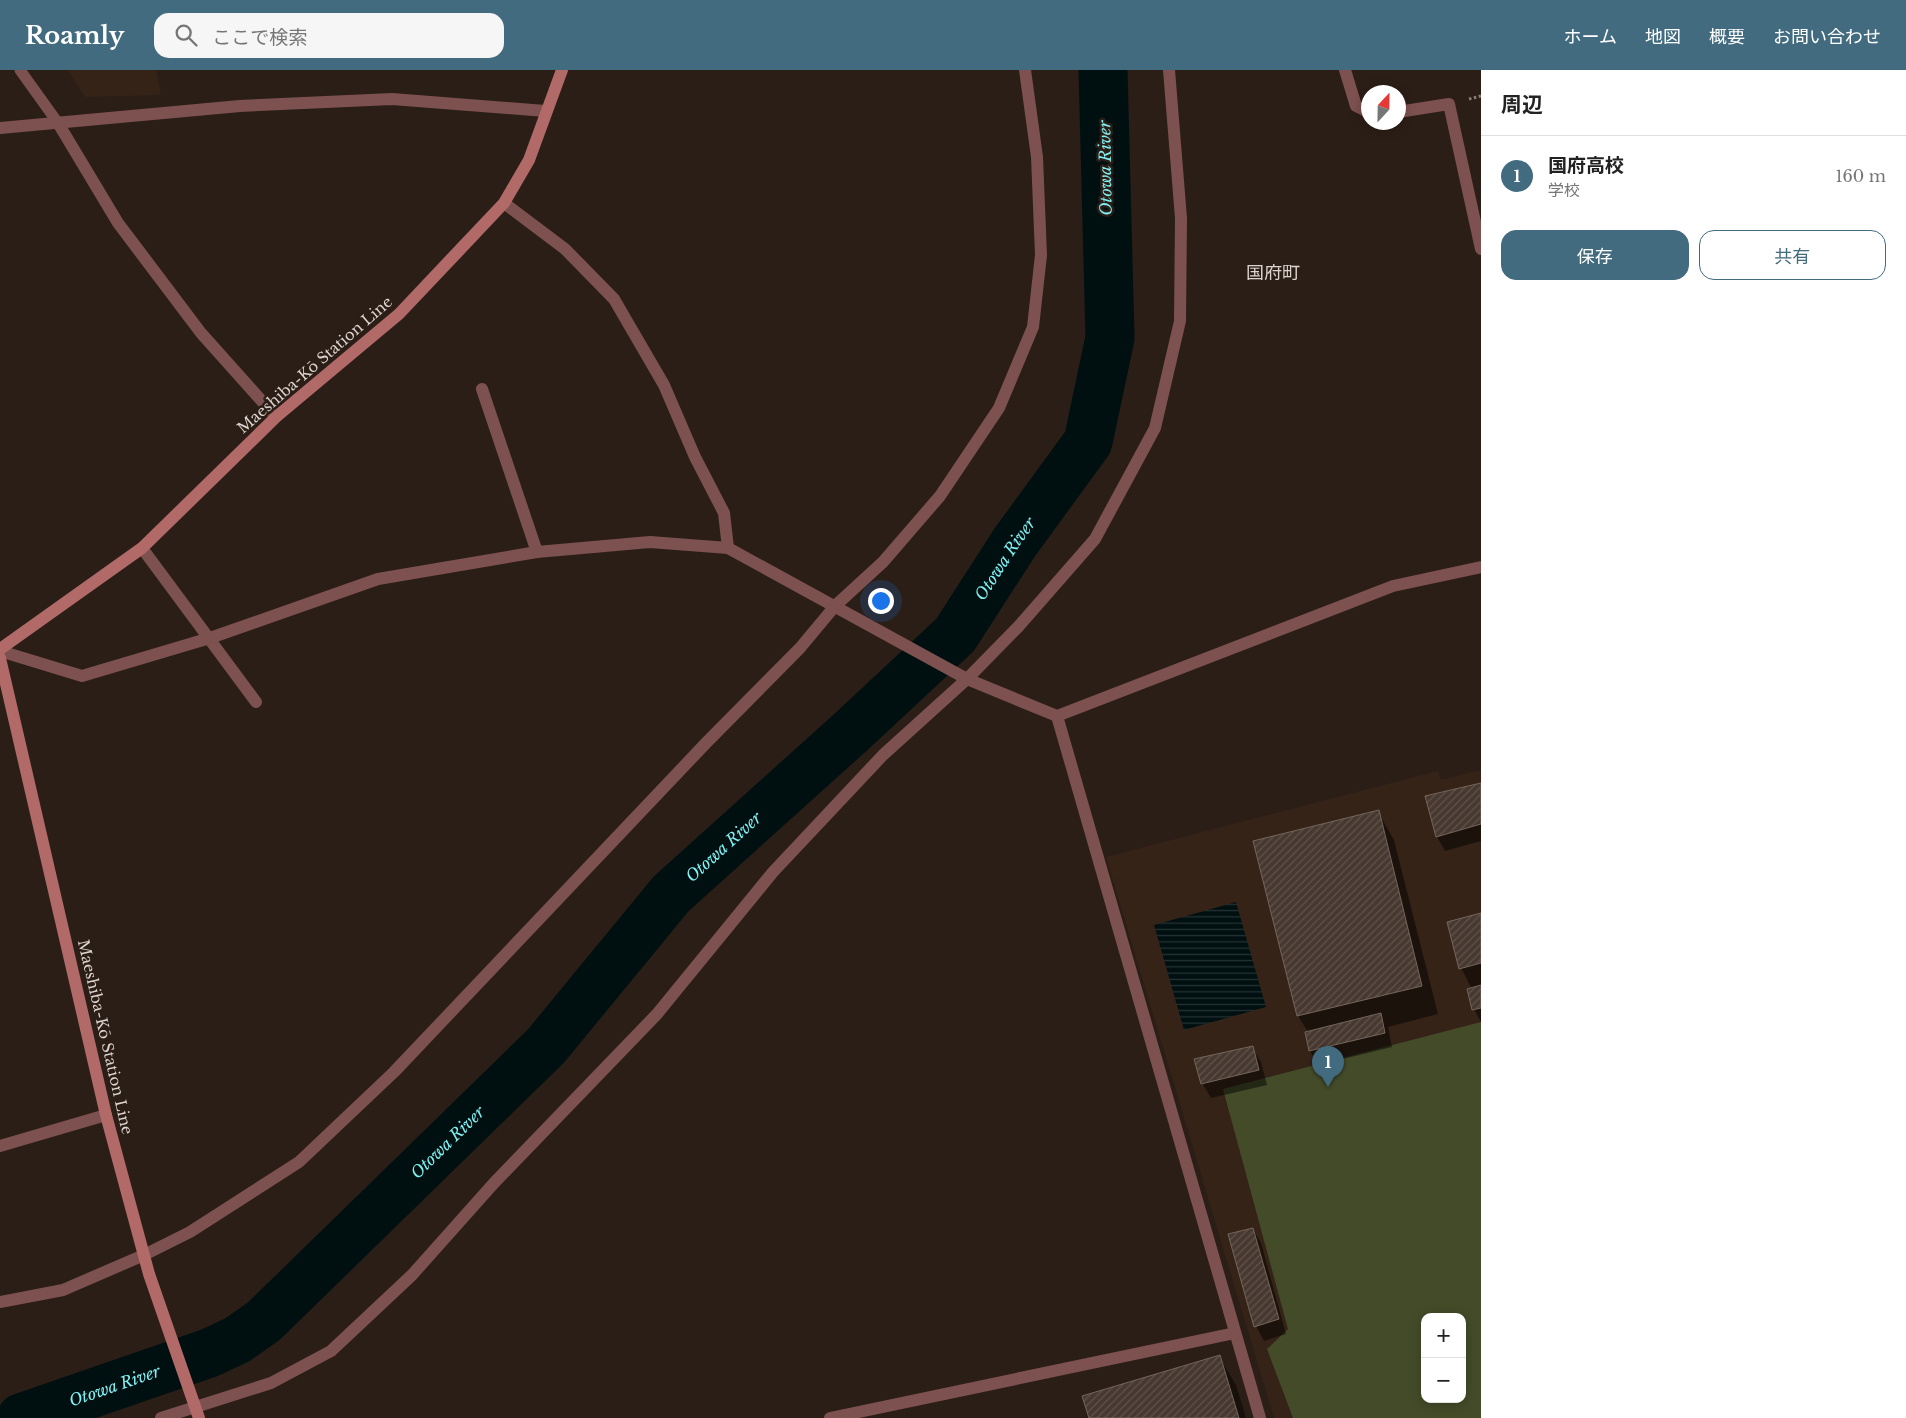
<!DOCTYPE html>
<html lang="ja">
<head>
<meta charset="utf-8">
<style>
	:root { --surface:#fff; --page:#f6f6f6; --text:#222; --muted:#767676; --line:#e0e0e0; --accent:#426b7f }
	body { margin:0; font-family:"Libre Baskerville","Noto Sans JP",serif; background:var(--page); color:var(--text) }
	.controls { position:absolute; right:15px; bottom:15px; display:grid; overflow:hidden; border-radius:10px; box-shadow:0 2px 12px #0003 }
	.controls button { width:45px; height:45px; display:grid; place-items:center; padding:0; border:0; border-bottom:1px solid var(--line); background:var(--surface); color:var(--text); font:25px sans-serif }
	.compass { position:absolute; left:1361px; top:15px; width:45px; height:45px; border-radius:50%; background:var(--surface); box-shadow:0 2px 12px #0003; rotate:22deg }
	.you { position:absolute; left:880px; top:530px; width:18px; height:18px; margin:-12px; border:4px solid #fff; border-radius:50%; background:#1a73e8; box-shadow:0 0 0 8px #1a73e833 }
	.badge { display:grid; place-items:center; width:32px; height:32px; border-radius:50%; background:var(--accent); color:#fff; font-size:16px; font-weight:700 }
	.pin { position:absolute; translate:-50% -41px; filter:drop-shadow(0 1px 2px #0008) }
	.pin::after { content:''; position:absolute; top:26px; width:18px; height:15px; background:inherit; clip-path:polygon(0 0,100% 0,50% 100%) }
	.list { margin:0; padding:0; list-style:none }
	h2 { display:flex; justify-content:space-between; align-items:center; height:65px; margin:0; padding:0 20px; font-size:21px }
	h2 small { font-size:16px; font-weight:400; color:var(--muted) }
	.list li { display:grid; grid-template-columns:32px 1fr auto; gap:15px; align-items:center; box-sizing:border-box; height:80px; padding:0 20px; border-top:1px solid var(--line) }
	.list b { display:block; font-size:19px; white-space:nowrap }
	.list p { margin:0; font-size:16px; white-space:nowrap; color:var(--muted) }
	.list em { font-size:16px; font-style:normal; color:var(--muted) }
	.actions { display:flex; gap:10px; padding:15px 20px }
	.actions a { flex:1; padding:11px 0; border:1px solid var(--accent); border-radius:15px; text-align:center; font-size:18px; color:var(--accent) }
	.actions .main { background:var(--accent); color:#fff }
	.icon { flex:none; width:28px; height:28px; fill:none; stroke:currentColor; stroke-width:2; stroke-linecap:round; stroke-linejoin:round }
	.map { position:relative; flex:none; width:1481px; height:1348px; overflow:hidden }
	header { display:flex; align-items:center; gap:30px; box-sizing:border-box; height:70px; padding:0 25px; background:var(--accent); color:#fff }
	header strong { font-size:24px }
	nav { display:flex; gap:28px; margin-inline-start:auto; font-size:18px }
	.search { width:350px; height:45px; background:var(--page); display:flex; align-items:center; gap:12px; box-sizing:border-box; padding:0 18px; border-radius:15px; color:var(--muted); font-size:19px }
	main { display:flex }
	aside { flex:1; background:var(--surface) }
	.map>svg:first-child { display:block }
	.built { fill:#362318; fill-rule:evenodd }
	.park { fill:#434b29; fill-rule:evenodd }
	.water { fill:url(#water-rules) }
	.shadow { fill:#0007 }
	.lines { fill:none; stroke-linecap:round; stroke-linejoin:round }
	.river { stroke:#001011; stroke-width:49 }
	.building { fill:url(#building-hatch); stroke:#75665c }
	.path { stroke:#877d76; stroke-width:3; stroke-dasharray:2.5 2.5; stroke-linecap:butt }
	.service { stroke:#7d514f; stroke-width:11 }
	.minor { stroke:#7d514f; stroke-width:12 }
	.secondary { stroke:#b16a68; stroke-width:12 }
	.labels { text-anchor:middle; stroke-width:5; stroke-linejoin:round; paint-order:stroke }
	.street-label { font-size:15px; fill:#ddd4cf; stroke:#2b1e16 }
	.water-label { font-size:16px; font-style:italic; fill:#80f0f3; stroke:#2b1e16 }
	.quarter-label { font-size:18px; fill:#ddd4cf; stroke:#2b1e16 }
</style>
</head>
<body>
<header>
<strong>Roamly</strong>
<div class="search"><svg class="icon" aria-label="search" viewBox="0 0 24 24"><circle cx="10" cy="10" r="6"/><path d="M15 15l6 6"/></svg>ここで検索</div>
<nav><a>ホーム</a><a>地図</a><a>概要</a><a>お問い合わせ</a></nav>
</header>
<main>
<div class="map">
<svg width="1481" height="1348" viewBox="0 0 1481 1348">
	<defs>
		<pattern id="water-rules" width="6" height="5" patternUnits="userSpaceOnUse" patternTransform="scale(1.25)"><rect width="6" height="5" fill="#001011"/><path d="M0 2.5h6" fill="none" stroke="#253233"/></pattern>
		<pattern id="building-hatch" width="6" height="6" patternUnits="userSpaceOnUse" patternTransform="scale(1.25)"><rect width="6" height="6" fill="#473830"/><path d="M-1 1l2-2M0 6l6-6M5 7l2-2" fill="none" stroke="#61544d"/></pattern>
	</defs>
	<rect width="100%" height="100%" fill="#2b1e16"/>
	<g class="built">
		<path d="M68 0H156L161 25 85 27Z"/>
		<path d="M1481 700V1348H1274L1106 787 1438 701 1441 710ZM1425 1247H1462V1329H1425Z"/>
	</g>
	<path class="park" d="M1481 952V1348H1293L1267 1279 1288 1259 1223 1019ZM1425 1247H1462V1329H1425Z"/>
	<path class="water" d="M1236 832 1266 937 1184 960 1154 855Z"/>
	<g class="shadow">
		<path d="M1481 714V771L1445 781 1437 767Z"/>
		<path d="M1378 742 1394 770 1438 944 1388 957 1392 977 1318 995 1310 981 1308 962 1298 946Z"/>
		<path d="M1481 844V952L1474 939 1472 919 1461 898Z"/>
		<path d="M1252 978 1261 992 1267 1015 1211 1028 1202 1013Z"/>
		<path d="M1253 1159 1261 1173 1286 1264 1264 1271 1256 1256Z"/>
		<path d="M1219 1287 1236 1315 1246 1348H1090Z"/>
	</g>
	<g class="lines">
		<path class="river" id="s1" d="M21 1348 209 1283 237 1270 264 1251 546 976 671 824 852 661 955 565 1015 472 1088 372 1110 268 1103 0"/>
	</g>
	<g class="building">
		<path d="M1481 713V754L1436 767 1425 726Z"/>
		<path d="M1379 740 1422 916 1297 946 1253 771Z"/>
		<path d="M1481 843V893L1459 899 1447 852Z"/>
		<path d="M1481 915V938L1472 940 1467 919Z"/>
		<path d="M1381 943 1385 963 1309 981 1305 962Z"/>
		<path d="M1253 976 1259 1000 1201 1014 1194 989Z"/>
		<path d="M1253 1158 1279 1249 1254 1257 1228 1164Z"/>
		<path d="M1220 1285 1239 1348H1089L1082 1326Z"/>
	</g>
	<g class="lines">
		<path class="path" d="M1469 29 1481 26"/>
		<path class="service" d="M20 0 58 53"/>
		<g class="minor">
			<path d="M1345 0 1356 36 1368 42"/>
			<path d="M1398 42 1449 34 1481 179"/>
			<path d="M58 53 118 153 201 263 276 347"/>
			<path d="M0 58 240 36 392 29 545 41"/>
			<path d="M504 133 565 179 614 229 664 315 695 387 724 443 728 478"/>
			<path d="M482 319 537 482"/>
			<path d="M142 478 256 632"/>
			<path d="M0 581 82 606 210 568 378 509 537 482 650 472 728 478 967 609 1057 646 1393 516 1481 497"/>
			<path d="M1057 646 1260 1348"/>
			<path d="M0 1076 106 1045"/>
			<path d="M0 1232 63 1220 144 1185 190 1162 299 1092 394 1002 706 673 800 578 835 536 883 492 940 426 999 338 1033 257 1041 185 1037 87 1025 0"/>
			<path d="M161 1348 271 1313 331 1281 412 1205 494 1113 657 944 773 802 883 685 967 609 1018 557 1095 469 1155 358 1180 251 1181 148 1169 0"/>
			<path d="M830 1348 1235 1263"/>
		</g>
		<g class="secondary">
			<path d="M0 579 142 478 276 347 399 244 504 133 529 90 562 0"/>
			<path d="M0 588 106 1045 149 1204 199 1348"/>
		</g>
	</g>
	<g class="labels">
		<g class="street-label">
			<text transform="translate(315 295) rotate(-41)" y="5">Maeshiba-Kō Station Line</text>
			<text transform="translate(105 967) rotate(77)" y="5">Maeshiba-Kō Station Line</text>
		</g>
		<g class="water-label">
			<text transform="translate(1105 98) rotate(-91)" y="6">Otowa River</text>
			<text dy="6" stroke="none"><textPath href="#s1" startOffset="1329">Otowa River</textPath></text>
			<text dy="6" stroke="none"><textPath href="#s1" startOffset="924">Otowa River</textPath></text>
			<text dy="6" stroke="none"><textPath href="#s1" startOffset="519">Otowa River</textPath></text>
			<text dy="6" stroke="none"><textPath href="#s1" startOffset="99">Otowa River</textPath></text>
		</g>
		<g class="quarter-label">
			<text x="1273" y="209">国府町</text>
		</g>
	</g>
</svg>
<div class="controls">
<button>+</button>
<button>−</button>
</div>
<svg class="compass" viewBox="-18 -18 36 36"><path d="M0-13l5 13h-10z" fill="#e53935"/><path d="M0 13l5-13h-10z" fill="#767676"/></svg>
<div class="you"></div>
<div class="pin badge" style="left:1328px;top:1017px">1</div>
</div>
<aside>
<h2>周辺<small></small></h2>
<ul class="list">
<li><span class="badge">1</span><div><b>国府高校</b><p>学校</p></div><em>160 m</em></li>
</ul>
<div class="actions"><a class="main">保存</a><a>共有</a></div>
</aside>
</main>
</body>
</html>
